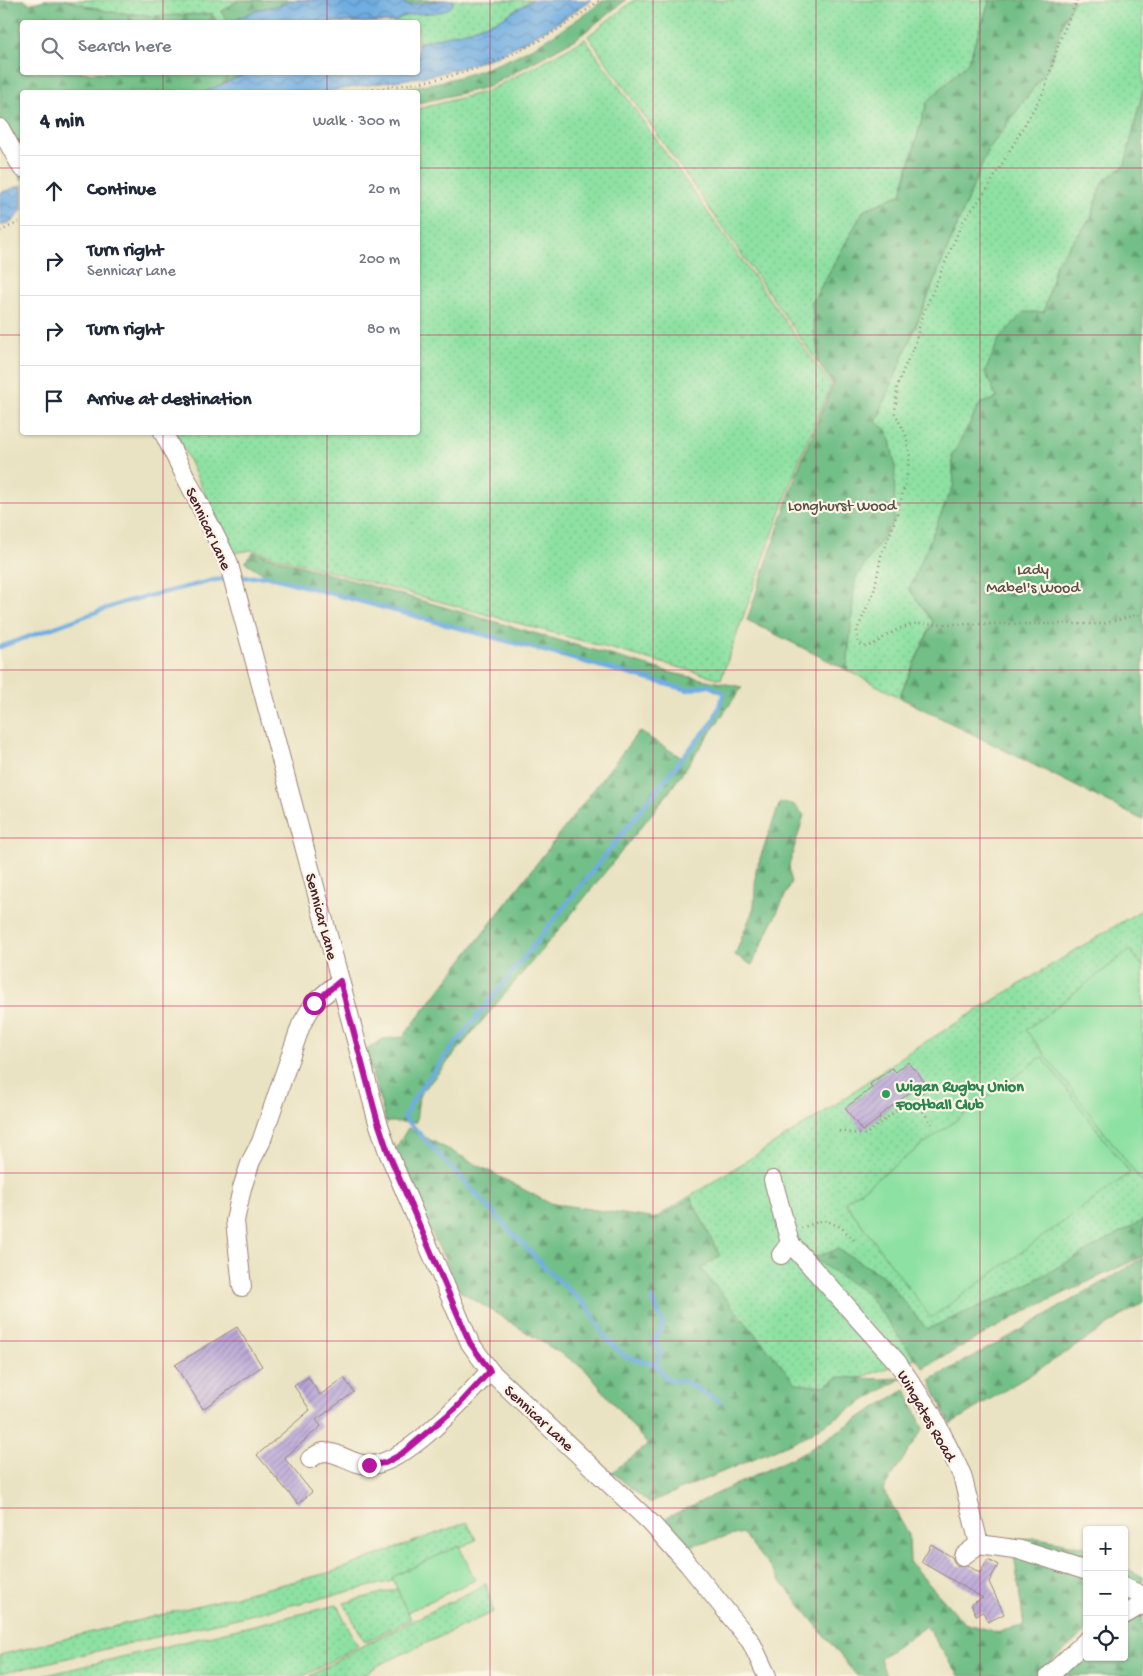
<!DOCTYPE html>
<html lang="en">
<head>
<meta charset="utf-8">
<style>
	:root { --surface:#fff; --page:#f2f2f3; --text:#1f2937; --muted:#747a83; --line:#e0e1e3 }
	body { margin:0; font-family:"Gochi Hand",sans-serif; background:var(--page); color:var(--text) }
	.controls { position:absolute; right:15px; bottom:15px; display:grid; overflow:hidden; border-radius:5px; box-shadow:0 1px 4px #0004 }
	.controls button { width:45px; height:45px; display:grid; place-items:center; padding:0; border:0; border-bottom:1px solid var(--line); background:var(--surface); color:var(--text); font:25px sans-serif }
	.stop { position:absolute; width:15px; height:15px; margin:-11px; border:4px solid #b5179e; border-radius:50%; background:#fff }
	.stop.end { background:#b5179e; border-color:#fff; box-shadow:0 1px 5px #0008 }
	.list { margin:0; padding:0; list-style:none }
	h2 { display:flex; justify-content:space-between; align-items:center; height:65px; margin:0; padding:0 20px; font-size:21px }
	h2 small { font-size:16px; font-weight:400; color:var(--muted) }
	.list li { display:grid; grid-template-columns:32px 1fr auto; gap:15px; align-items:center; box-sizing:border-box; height:70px; padding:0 20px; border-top:1px solid var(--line) }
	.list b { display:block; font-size:19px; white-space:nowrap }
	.list p { margin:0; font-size:16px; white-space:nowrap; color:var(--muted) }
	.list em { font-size:16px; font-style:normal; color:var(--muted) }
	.icon { flex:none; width:28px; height:28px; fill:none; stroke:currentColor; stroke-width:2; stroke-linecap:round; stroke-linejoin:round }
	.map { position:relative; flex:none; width:1143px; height:1676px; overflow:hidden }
	.search { position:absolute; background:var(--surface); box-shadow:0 1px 4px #0004; left:20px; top:20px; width:400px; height:55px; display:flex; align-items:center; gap:12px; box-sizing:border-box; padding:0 18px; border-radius:5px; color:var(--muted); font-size:19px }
	.panel { position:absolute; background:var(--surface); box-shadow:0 1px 4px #0004; left:20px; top:90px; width:400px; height:345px; border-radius:5px }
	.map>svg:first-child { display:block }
	.green { fill:url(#green-dots); stroke:#6c8066 }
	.forest { fill:url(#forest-firs); stroke:#5e6f5a }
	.pitch { fill:#8de1a2; stroke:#6c8066 }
	.water { fill:url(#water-waves); stroke:#5c6686 }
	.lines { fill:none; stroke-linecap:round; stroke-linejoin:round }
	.stream { stroke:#6fade1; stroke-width:4.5 }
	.building { fill:url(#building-hatch) }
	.minor-casing { stroke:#9a8177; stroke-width:20 }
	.path { stroke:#9a8177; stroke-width:2.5; stroke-dasharray:1 4; stroke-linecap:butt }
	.minor { stroke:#fff; stroke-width:18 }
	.route { stroke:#b5179e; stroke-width:6 }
	.grid { fill:none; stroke:#c2185b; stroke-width:1; stroke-opacity:0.55 }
	.leisure-dot { fill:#2e9e5b; stroke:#fcf5e5; stroke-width:2 }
	.labels { text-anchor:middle; stroke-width:4.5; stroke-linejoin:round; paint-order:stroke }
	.park-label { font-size:16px; fill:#5b5049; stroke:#fcf5e5 }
	.street-label { font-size:16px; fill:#4a1f2b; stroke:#fcf5e5 }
	.leisure-label { font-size:16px; font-weight:bold; fill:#27864d; stroke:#fcf5e5; text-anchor:start }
</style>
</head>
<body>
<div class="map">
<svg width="1143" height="1676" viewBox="0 0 1143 1676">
	<defs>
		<pattern id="green-dots" width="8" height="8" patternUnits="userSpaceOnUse" patternTransform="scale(1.25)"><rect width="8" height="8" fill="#8de1a2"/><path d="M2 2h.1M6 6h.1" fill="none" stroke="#7bc18c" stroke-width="1.8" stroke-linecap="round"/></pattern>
		<pattern id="forest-firs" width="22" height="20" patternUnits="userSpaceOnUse" patternTransform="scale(1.25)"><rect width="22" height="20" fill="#72bf88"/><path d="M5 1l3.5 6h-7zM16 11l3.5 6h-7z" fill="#609b6f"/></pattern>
		<pattern id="water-waves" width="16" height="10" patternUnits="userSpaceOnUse" patternTransform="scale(1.25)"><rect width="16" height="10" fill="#6fade1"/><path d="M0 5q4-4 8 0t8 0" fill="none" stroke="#5d8cb7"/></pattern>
		<pattern id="building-hatch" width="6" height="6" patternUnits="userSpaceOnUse" patternTransform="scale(1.25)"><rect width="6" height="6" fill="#b6a4d7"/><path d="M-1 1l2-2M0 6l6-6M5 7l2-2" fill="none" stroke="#9685af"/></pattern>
	</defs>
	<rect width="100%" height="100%" fill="#fcf5e5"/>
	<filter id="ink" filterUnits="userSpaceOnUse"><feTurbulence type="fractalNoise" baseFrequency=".02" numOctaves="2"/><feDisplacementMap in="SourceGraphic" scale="10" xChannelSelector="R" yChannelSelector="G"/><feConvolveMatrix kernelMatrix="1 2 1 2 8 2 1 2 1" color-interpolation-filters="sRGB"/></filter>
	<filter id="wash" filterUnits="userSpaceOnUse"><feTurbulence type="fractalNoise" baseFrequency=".0096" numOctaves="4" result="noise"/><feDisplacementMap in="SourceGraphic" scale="20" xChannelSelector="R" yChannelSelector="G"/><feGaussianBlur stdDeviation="1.12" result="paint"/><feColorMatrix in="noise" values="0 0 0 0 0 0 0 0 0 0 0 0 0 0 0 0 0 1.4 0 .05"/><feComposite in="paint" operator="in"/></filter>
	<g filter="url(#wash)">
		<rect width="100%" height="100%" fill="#eae3c3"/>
		<g class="green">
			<path d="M65 0H532L499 20 470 30 418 43V22H217L212 14 157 16 110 12Z"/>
			<path d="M634 0H990L968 62 927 102 901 194 864 210 812 303 815 333 818 351V363L588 36Z"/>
			<path d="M1074 0H1143V90L1125 165 1102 182 1091 218 1056 263 1044 312 997 398 952 456 954 484 910 589 933 621 899 697 847 670 855 579 894 521 876 423 988 150 1049 67 1063 22Z"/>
			<path d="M585 39 831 386 798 463 721 679 252 550 233 553 176 433 418 432V109L488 91Z"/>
			<path d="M1143 909V1256L930 1353 794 1401 604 1250 823 1113 909 1052Z"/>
			<path d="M467 1522 476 1540 392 1578 393 1581 0 1674V1655L332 1572Z"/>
			<path d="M486 1584 493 1612 381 1664 361 1676H310L362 1646Z"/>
			<path d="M397 1589 411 1619 365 1642 344 1603Z"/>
			<path d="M337 1605 358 1646 304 1676H43Z"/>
		</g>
		<g class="forest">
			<path d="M0 0H24L29 4 45 0H65L110 12 157 16 212 14 217 22H22V72L246 73 205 92H22V180L0 139Z"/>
			<path d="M239 0H291L281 5 260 9 229 22 221 12Z"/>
			<path d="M403 0H436L427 3 406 5Z"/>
			<path d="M604 0H626L577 38 488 87 418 103V92H378C420 87 462 79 502 62 538 47 572 24 604 0Z"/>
			<path d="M990 0H1074L1063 22 1049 67 988 150 876 422 888 431 895 465 894 521 855 579 847 670 747 620 800 464 833 385 818 363V351L815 333 812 303 864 210 901 194 927 102 968 62Z"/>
			<path d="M1143 90V820L899 697 933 622 909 589 954 484 952 456 980 404 997 398 985 372 999 339 1024 312H1044L1056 263 1091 218 1102 182 1125 165Z"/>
			<path d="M253 552 676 674 742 687 669 792 566 921 419 1096 416 1122H386L366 1050 383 1039 403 1037 639 731 682 758 713 722 724 693 707 685 688 690 267 576 245 562Z"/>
			<path d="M780 802 793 804 804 815 789 865 791 883 752 965 735 955 754 907 756 870Z"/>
			<path d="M408 1128 549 1203 657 1219 691 1198 720 1256 701 1269 796 1383 824 1386 839 1377 879 1379 902 1378 802 1438 649 1503 612 1472 648 1445 584 1368 460 1291 393 1153Z"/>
			<path d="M1143 1220V1256L1026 1311 923 1368 867 1294 813 1258 838 1249 883 1276 927 1329 1015 1291Z"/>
			<path d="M1143 1258V1302L1062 1355 950 1424 930 1380 1009 1337Z"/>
			<path d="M906 1389 923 1429 883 1490 909 1535 910 1563 964 1623 995 1632 1024 1626 1012 1539 1037 1538 1087 1547V1630L1036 1676H959L926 1626 880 1658 886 1676H857L742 1533 688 1546 662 1520 806 1451Z"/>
			<path d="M1124 1567 1143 1577V1581L1124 1597Z"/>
			<path d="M1143 1608V1676H1058L1087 1648V1657H1124V1620Z"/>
		</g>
		<g class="pitch">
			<path d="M1130 950 1143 967V1183L1026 1030Z"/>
			<path d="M1042 1057 1130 1173 931 1318 845 1202Z"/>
			<path d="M459 1546 475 1580 407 1612 392 1577Z"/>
		</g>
		<g class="water">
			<path d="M291 0H403L406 5C422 3 437 0 453 0V5C438 20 413 7 394 22H229L260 9 281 5Z"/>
			<path d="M532 0H591L554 25 520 44 494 57 460 68 433 75 324 92H205L247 73 418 72V43L470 30 499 20Z"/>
			<path d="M22 185V210L13 221 0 226V193Z"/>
		</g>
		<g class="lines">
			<g class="stream">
				<path d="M236 578 267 576 688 690 707 685 724 693 713 722 682 758 419 1090 404 1117 548 1271 588 1307 605 1337 626 1357 655 1364 661 1352 654 1342 663 1324 652 1299"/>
				<path d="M0 647 124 602 215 580 228 579"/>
				<path d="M655 1364 668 1380 685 1382 720 1402"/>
			</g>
		</g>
		<g id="blocks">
			<g class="building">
				<path d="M908 1062 913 1069H915L929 1088 916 1097 912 1091 879 1116 880 1118 862 1131 845 1108 872 1088 870 1084 892 1068 896 1072Z"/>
				<path d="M237 1327 262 1366 203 1409 175 1365Z"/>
				<path d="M308 1377 320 1395 344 1378 354 1392 316 1420 321 1426 284 1458 312 1492 298 1504 257 1455 310 1410 294 1386Z"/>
				<path d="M931 1544 952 1557 954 1562 958 1566 967 1565 980 1573 988 1559 998 1565 989 1582 1004 1614 988 1622 983 1612 976 1615 971 1604 983 1598 921 1562Z"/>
			</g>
		</g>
	</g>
	<g filter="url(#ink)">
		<use href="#blocks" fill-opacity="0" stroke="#9a8177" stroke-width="1"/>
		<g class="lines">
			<g class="minor-casing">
				<g id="minor">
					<path d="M0 128 22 168"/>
					<path d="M163 432 228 561 377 1119 388 1152 470 1343 490 1371 651 1523 688 1564 751 1642 767 1676"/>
					<path d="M773 1180 790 1243 781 1255"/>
					<path d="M790 1243 897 1362 931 1412 962 1475 979 1544 1021 1550 1087 1571"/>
					<path d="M242 1287 235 1221 242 1188 251 1161 261 1142 301 1025 314 1003 340 981"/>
					<path d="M310 1459C313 1457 319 1453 323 1452 338 1451 354 1466 371 1465 408 1462 465 1398 490 1371"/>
					<path d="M963 1556 979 1544"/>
					<path d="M1124 1587 1143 1596"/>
					<path d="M1124 1615 1143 1604"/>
					<path d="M1049 1676 1087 1640"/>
				</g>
			</g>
			<g class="path">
				<path d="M1077 0 1060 40 1044 91 988 188 962 223 921 319 915 345 904 368 897 387 895 413 906 435 910 456 905 485 892 530 882 552 874 591 857 630 858 642 864 647 872 645 898 629 915 624H1103L1143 613"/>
				<path d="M353 92C395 86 437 82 477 68 521 53 563 29 600 0"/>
				<path d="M0 231 22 221"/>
				<path d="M839 1131 865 1135 907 1102 917 1103 932 1124"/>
				<path d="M801 1228 824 1220 841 1227 854 1240"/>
			</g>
			<use href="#minor" class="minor"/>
		</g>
	</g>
	<g class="lines" filter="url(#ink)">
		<path class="route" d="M314 1003 340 981 377 1119 388 1152 470 1343 490 1371 456 1408 400 1455 385 1463 369 1465"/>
	</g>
	<path class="grid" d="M163 0V22M327 0V22M490 0V1676M653 0V1676M816 0V1676M980 0V1676M163 72V92M327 72V92M0 168H22M418 168H1143M0 335H22M418 335H1143M163 432V1676M327 432V1676M0 503H1143M0 670H1143M0 838H1143M0 1006H1143M0 1173H1143M0 1341H1143M0 1508H1143"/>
	<circle class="leisure-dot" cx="886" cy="1094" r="5"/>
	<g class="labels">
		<g class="park-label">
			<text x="842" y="510">Longhurst Wood</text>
			<text x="1033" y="574">Lady<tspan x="1033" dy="18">Mabel's Wood</tspan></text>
		</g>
		<g class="street-label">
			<text transform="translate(210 528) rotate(65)" y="6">Sennicar Lane</text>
			<text transform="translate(323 916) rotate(75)" y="6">Sennicar Lane</text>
			<text transform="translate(928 1415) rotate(60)" y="6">Wingates Road</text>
			<text transform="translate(540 1417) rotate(43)" y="6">Sennicar Lane</text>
		</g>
		<g class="leisure-label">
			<text x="896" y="1091">Wigan Rugby Union<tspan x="896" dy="18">Football Club</tspan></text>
		</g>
	</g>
</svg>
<div class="controls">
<button>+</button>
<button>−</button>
<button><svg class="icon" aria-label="locate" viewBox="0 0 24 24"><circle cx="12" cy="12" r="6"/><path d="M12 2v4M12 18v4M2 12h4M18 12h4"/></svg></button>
</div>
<div class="stop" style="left:314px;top:1003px"></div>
<div class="stop end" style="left:369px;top:1465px"></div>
<div class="search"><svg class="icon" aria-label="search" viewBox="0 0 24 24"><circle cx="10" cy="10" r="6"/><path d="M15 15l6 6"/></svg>Search here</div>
<section class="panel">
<h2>4 min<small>Walk · 300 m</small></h2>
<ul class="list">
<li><svg class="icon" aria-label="ahead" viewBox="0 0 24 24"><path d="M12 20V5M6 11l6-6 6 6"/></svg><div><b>Continue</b></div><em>20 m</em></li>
<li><svg class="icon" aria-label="right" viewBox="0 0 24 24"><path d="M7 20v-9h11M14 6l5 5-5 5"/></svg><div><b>Turn right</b><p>Sennicar Lane</p></div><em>200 m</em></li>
<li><svg class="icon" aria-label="right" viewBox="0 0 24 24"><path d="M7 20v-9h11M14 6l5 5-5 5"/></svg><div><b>Turn right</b></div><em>80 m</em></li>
<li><svg class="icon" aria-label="arrive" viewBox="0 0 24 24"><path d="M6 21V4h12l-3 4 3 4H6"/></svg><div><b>Arrive at destination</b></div></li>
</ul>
</section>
</div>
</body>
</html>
